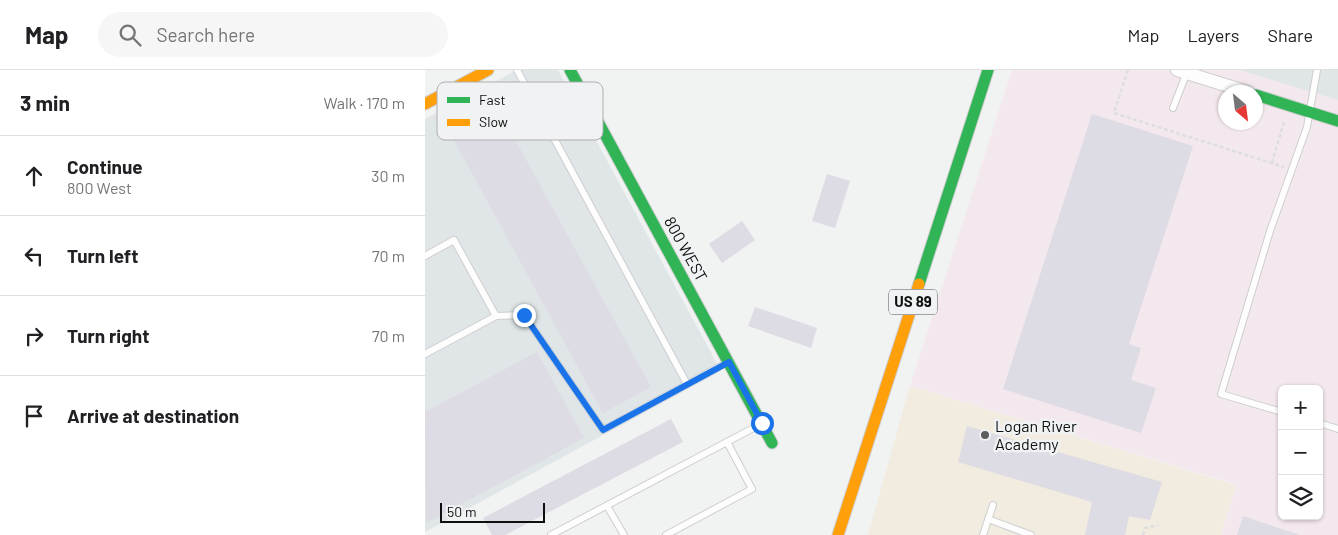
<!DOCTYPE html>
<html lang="en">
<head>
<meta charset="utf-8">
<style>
	:root { --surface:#fff; --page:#f6f6f6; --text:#202124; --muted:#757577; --line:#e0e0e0 }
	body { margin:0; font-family:Barlow,sans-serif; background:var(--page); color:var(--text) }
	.controls { position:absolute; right:15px; bottom:15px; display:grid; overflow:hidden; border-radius:8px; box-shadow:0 1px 4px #0004 }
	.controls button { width:45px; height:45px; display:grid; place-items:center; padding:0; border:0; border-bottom:1px solid var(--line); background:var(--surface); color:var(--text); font:25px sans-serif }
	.compass { position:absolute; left:793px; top:15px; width:45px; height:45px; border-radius:50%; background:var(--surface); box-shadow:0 1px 4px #0004; rotate:152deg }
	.scale { position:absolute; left:15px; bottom:12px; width:105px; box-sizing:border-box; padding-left:5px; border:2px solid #0e0f0f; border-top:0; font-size:14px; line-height:18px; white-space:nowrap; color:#0e0f0f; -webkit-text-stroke:4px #f0f2f3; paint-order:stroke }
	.stop { position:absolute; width:15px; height:15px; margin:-11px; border:4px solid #1a73e8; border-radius:50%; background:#fff }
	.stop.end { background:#1a73e8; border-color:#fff; box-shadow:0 1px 5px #0008 }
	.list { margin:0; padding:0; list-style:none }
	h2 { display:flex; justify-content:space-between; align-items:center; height:65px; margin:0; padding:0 20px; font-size:21px }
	h2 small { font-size:16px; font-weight:400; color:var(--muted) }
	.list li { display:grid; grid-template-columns:32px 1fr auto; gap:15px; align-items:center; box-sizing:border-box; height:80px; padding:0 20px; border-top:1px solid var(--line) }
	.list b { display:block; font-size:19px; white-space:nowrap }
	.list p { margin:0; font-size:16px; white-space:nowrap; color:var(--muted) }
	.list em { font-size:16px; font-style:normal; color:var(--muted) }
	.icon { flex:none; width:28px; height:28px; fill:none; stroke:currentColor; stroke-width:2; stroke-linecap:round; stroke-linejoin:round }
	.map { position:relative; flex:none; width:913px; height:465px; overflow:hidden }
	header { display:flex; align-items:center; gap:30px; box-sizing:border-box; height:70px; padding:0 25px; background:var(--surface); border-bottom:1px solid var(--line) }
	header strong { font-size:24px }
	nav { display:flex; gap:28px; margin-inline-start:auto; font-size:18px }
	.search { width:350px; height:45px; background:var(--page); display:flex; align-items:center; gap:12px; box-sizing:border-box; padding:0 18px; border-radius:28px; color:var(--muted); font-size:19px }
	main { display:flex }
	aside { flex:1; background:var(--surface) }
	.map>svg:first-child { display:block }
	.commercial { fill:#f4e8ef; fill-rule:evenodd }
	.built { fill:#e0e5e8 }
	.education { fill:#f2ebe0 }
	.building { fill:#dddbe3 }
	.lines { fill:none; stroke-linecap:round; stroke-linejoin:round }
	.lane-casing { stroke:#cececf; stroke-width:8 }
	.street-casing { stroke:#cececf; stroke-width:14 }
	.fast-casing { stroke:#cececf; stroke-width:13 }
	.slow-casing { stroke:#cececf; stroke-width:13 }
	.path { stroke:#dddede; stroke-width:2.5; stroke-dasharray:4 2.5; stroke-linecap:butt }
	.lane { stroke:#fdfdfd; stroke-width:6 }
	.street { stroke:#fdfdfd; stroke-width:12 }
	.fast { stroke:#30b455; stroke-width:11 }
	.slow { stroke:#ff9f0a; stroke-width:11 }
	.route { stroke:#1a73e8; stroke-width:6 }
	.poi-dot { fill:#5d5e5e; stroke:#f0f2f3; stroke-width:2 }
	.labels { text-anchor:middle; stroke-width:5; stroke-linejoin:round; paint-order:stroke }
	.shield { fill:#f0f2f3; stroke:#525353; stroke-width:1 }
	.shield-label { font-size:15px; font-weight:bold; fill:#0e0f0f }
	.street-label { font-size:16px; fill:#0e0f0f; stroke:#f0f2f3 }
	.poi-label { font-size:16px; fill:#0e0f0f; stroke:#f0f2f3; text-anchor:start }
	.key { fill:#f0f2f3; stroke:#acaeaf; stroke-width:1 }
	.key-label { font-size:14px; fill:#0e0f0f }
</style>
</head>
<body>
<header>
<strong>Map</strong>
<div class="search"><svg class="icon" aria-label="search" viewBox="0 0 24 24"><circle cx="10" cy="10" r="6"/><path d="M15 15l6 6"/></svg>Search here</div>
<nav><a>Map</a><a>Layers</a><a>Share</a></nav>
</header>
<main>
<aside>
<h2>3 min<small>Walk · 170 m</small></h2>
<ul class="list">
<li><svg class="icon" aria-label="ahead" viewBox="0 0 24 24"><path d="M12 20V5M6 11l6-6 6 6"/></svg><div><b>Continue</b><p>800 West</p></div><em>30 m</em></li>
<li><svg class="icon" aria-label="left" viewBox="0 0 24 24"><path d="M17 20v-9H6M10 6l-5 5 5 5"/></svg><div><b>Turn left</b></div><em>70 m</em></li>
<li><svg class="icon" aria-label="right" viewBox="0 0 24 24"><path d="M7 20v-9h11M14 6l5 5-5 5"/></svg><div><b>Turn right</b></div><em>70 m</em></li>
<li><svg class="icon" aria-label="arrive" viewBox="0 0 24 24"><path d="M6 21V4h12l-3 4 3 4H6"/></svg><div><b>Arrive at destination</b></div></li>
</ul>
</aside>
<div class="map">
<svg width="913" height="465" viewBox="0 0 913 465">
	<rect width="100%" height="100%" fill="#f1f2f2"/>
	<path class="commercial" d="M587 0H814L913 30V465H796L811 414 485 316ZM801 22H831V52H801ZM857 319H894V446H857Z"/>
	<g class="built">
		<path d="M92 0H133L296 301 0 462V49Z"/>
		<path d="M814 0H913V30Z"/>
	</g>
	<path class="education" d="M485 316 811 415 796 465H443Z"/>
	<g class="building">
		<path d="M72 37 226 317 178 343 25 63Z"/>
		<path d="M667 44 768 76 704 274 716 278 706 310 731 318 716 363 578 319Z"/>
		<path d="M402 104 425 111 410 158 387 151Z"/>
		<path d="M317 151 330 170 297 193 284 174Z"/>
		<path d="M330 237 392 258 386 278 323 256Z"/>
		<path d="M112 282 159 368 1 453 0 342Z"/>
		<path d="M246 349 258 372 80 465H67L58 448Z"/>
		<path d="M542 356 737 412 725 450 704 446 700 465H660L667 432 533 392Z"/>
		<path d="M818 446 875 465H812Z"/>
	</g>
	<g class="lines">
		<g class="lane-casing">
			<g id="lane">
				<path d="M92 0 262 314"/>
				<path d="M748 38 762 2"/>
				<path d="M0 186 29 170 71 246 0 284"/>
				<path d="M71 246 99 245 178 360 303 292"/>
				<path d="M857 342 796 324 845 161 882 57 892 0"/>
				<path d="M894 353 913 359"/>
				<path d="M182 436 199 465"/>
				<path d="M563 449 606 465"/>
				<path d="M126 465 336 354"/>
				<path d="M241 465 327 419 302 372"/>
				<path d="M558 465 568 435"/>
			</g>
		</g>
		<g class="street-casing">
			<path id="street" d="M752 0 823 22"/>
		</g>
		<g class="fast-casing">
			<g id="fast">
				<path d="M145 0 347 373"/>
				<path d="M831 25 913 51"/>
				<path d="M494 214 563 0"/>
			</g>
		</g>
		<g class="slow-casing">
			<g id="slow">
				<path d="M0 34 63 0"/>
				<path d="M413 465 494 214"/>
			</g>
		</g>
		<g class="path">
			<path d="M703 0 689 43 859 97"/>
			<path d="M847 93 859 52"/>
			<path d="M718 465 720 458 733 455"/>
		</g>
		<use href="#lane" class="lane"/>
		<use href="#street" class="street"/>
		<use href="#fast" class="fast"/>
		<use href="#slow" class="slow"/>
	</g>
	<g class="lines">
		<path class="route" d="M99 245 178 360 304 292 337 353"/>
	</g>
	<circle class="poi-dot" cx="560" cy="365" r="5"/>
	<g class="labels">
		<rect class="shield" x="464" y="219.5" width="48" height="25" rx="4"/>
		<g class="shield-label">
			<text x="488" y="237">US 89</text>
		</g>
		<g class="street-label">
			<text transform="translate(261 179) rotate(61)" y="6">800 WEST</text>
		</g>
		<g class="poi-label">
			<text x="570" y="362">Logan River<tspan x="570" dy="18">Academy</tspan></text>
		</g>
	</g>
	<rect x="12" y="12" width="166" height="58" rx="8" class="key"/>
	<rect x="22" y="27" width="23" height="6" fill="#30b455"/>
	<rect x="22" y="49" width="23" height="7" fill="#ff9f0a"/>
	<g class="key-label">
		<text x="54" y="35">Fast</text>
		<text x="54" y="57">Slow</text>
	</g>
</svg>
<div class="controls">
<button>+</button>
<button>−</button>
<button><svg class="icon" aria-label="layers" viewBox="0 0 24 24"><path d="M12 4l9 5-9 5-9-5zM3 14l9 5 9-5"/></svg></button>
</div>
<svg class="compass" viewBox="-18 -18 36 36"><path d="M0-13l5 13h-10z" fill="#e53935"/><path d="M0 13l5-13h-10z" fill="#757577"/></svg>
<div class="scale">50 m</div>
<div class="stop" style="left:337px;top:353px"></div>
<div class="stop end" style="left:99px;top:245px"></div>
</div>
</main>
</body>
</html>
